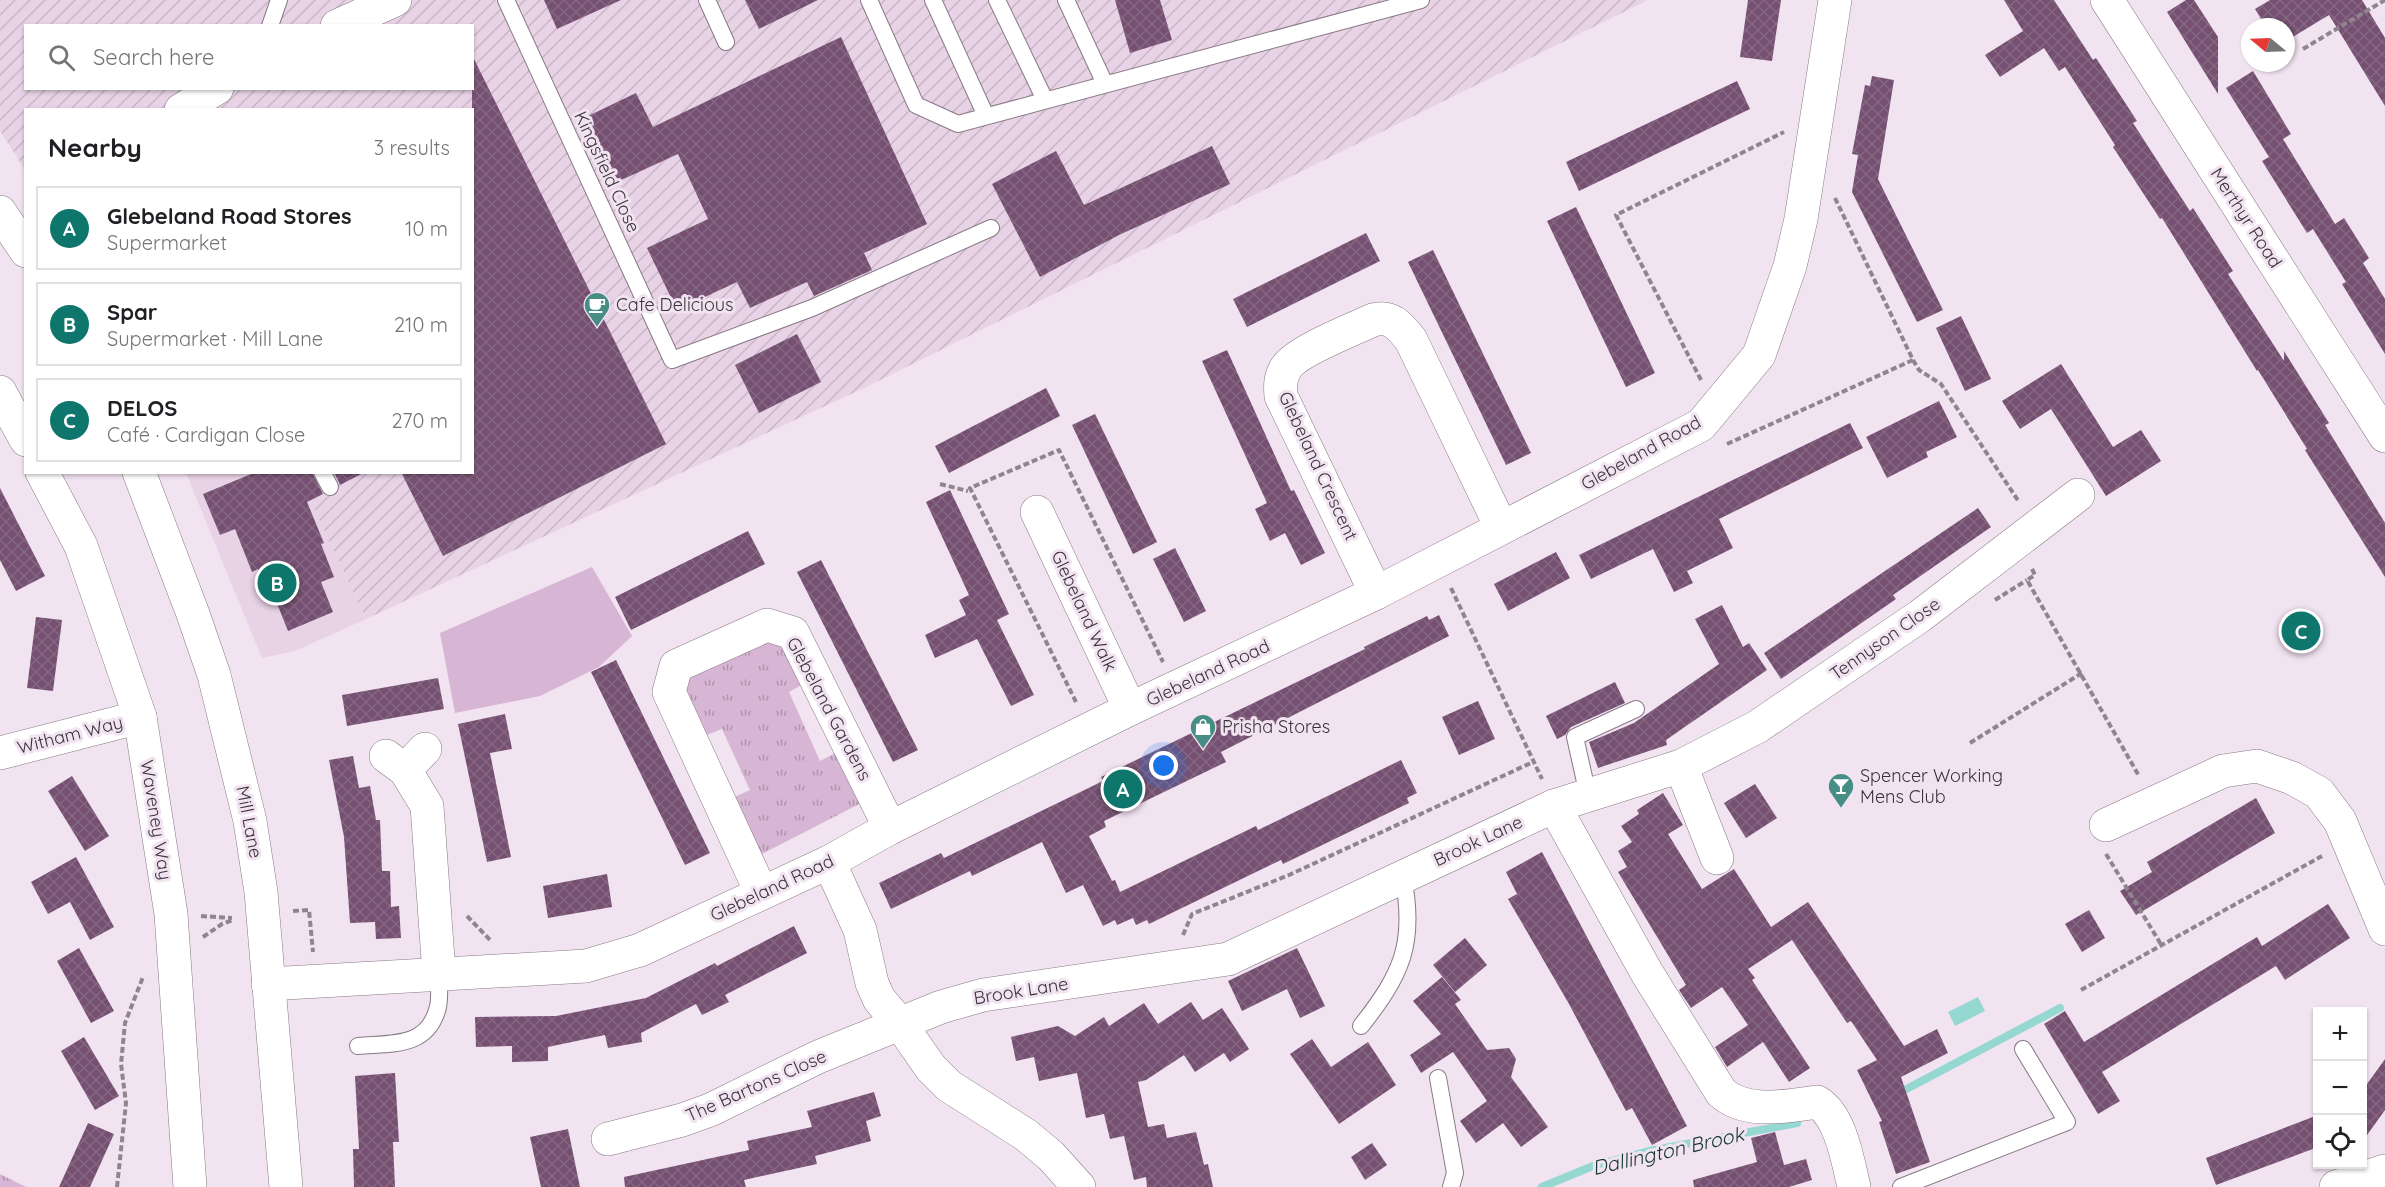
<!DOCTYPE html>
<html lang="en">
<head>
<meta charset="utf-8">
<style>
	:root { --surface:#fff; --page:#f2f2f2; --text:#202124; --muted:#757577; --line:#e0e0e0; --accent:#0f766e }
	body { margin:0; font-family:Quicksand,sans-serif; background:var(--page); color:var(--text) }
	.controls { position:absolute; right:18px; bottom:18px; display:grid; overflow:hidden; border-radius:0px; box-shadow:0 2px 4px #0004 }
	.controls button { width:54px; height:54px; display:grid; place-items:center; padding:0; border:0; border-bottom:2px solid var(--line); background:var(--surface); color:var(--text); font:30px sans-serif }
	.compass { position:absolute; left:2241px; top:18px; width:54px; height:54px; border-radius:50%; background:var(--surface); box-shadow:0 2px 4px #0004; rotate:289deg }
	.you { position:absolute; left:1164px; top:766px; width:21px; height:21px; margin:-15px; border:4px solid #fff; border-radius:50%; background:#1a73e8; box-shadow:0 0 0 9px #1a73e833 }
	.badge { display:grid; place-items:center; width:39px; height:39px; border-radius:50%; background:var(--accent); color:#fff; font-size:20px; font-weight:700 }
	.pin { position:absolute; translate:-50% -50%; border:3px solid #fff; box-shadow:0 2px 6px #0006 }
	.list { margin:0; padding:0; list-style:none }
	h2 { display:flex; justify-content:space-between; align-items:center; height:78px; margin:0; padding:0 24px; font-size:26px }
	h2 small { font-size:20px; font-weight:400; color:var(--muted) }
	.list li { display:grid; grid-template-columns:39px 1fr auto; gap:18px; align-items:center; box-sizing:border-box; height:84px; margin:0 12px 12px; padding:0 12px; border:2px solid var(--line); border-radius:0px }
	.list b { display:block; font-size:22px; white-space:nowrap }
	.list p { margin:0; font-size:20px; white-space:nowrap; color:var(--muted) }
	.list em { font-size:20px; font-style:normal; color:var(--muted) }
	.icon { flex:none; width:33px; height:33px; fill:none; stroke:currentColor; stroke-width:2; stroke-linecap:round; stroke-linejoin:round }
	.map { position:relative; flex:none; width:2385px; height:1187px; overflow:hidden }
	.search { position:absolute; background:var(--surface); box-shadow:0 2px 4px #0004; left:24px; top:24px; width:450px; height:66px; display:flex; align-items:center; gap:15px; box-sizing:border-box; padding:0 21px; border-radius:0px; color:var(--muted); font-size:22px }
	.panel { position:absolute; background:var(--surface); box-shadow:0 2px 4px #0004; left:24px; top:108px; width:450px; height:366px; border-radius:0px }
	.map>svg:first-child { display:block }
	.built { fill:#e8d3e6 }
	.industrial { fill:url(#industrial-furrows); fill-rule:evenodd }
	.grass { fill:url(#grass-tufts) }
	.garden { fill:#d7b5d4 }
	.water { fill:#94d8d1 }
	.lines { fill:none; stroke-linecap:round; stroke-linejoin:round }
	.stream { stroke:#94d8d1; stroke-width:8 }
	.building { fill:url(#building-cross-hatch) }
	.service-casing { stroke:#877985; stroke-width:18 }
	.minor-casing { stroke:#877985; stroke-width:34 }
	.tertiary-casing { stroke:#877985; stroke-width:34 }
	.path { stroke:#8f858f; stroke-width:4; stroke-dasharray:6 3; stroke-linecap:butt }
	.service { stroke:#fff; stroke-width:16 }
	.minor { stroke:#fff; stroke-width:33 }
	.tertiary { stroke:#fff; stroke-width:33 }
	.labels { text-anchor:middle; stroke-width:6; stroke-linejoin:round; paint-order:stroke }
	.street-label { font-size:18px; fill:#3a343a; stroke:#f2e3f1 }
	.poi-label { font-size:18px; fill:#3a343a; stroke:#f2e3f1; text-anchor:start }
	.water-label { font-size:20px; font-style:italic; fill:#143633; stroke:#f2e3f1 }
</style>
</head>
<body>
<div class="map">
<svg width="2385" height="1187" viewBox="0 0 2385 1187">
	<defs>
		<pattern id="industrial-furrows" width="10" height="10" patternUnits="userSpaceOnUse" patternTransform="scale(1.5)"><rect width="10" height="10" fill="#e8d3e6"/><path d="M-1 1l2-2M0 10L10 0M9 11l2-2" fill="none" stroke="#c8b6c6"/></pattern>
		<pattern id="grass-tufts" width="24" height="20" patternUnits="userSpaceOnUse" patternTransform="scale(1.5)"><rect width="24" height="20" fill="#d7b5d4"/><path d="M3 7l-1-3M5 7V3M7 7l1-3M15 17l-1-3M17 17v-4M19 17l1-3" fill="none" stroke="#af94ad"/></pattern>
		<pattern id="building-cross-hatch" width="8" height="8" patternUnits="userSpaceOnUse" patternTransform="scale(1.5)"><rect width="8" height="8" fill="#755072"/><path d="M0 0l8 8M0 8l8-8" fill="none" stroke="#856782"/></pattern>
	</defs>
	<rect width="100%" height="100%" fill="#f2e3f1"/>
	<path class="built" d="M186 473H297L366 619 295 651 262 658Z"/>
	<path class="industrial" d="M0 0H1648L862 389 366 619 297 473 472 472V110H26L25 170 0 131ZM26 26H472V88H26Z"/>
	<g class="grass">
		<path d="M764 637 790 649 805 683 789 692 820 761 841 750 865 801 762 854 732 798 750 790 722 729 704 736 680 689 687 672Z"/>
		<path d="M0 1174 26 1187H0Z"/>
	</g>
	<path class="garden" d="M592 567 632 636 599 667 540 696 455 713 440 633Z"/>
	<path class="water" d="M1978 997 1985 1011 1955 1026 1948 1012Z"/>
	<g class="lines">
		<g class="stream">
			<path d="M1897 1094 2060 1008"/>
			<path d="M1542 1187 1593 1166 1649 1151 1797 1123"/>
		</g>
	</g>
	<g class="building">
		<path d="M544 0H621L557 29Z"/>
		<path d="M745 0H818L759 29Z"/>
		<path d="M1115 0H1160L1172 40 1130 53Z"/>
		<path d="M1748 0H1781L1772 61 1740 57Z"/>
		<path d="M2004 0H2054L2093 60 2096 58 2137 121 2133 123 2173 185 2190 211 2193 208 2233 271 2228 274 2284 361V351L2329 423 2325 425 2385 523V577L2305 450 2307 449 2258 370 2257 371 2162 218 2160 219 2113 147 2115 145 2065 67 2059 71 2044 48 2000 77 1985 55 2023 31Z"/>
		<path d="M2186 0H2194L2218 37V94L2167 12Z"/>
		<path d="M2270 0H2362L2385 38V106L2329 15 2286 41V27H2266L2255 9Z"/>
		<path d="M841 37 927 224 864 253 872 270 814 296 807 282 750 308 737 282 677 310 647 248 708 219 678 154 617 182 586 117 636 93 653 127Z"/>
		<path d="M472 55 666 444 443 556 401 472H472Z"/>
		<path d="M2253 71 2291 134 2283 139 2335 224 2344 218 2369 258 2363 263 2385 299V354L2342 284 2346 282 2313 229 2307 233 2262 161 2269 157 2226 88Z"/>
		<path d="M1872 76 1894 80 1878 179 1943 310 1917 322 1852 192 1858 155 1852 154 1865 85 1870 86Z"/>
		<path d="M1737 81 1750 109 1579 191 1566 162Z"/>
		<path d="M1212 146 1230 184 1119 235 1040 277 992 184 1056 151 1084 205Z"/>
		<path d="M1576 207 1655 373 1626 387 1547 221Z"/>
		<path d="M1366 233 1380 261 1247 327 1233 299Z"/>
		<path d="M1433 250 1531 453 1506 465 1408 262Z"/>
		<path d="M1961 316 1991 379 1965 391 1936 328Z"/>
		<path d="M797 334 821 382 759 413 735 365Z"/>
		<path d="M1227 350 1291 491 1294 490 1325 553 1301 565 1285 533 1270 541 1255 509 1267 503 1202 361Z"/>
		<path d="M2061 364 2113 447 2141 430 2161 461 2106 496 2051 409 2020 429 2002 401Z"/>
		<path d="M1046 388 1060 416 949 473 935 446Z"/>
		<path d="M1939 401 1957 437 1926 452 1928 457 1887 478 1866 437Z"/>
		<path d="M1095 414 1157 542 1133 554 1072 425Z"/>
		<path d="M1850 423 1863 448 1719 519 1733 548 1687 571 1693 583 1674 592 1653 549 1591 579 1579 555Z"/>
		<path d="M256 472H312L323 494 307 502 324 543 321 544 334 577 321 582 333 612 288 631 276 601 271 602 258 569 252 572 235 529 220 535 203 494Z"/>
		<path d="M334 472H365L340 485Z"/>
		<path d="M0 488 45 576 16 591 0 560Z"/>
		<path d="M950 490 1009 614 997 620 1034 695 1011 706 977 639 935 658 925 635 966 615 959 600 969 595 926 502Z"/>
		<path d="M1978 508 1991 527 1893 595 1896 599 1781 679 1764 653Z"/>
		<path d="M748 531 765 564 631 630 615 597Z"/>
		<path d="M1175 548 1206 611 1184 622 1153 559Z"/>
		<path d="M1556 552 1570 578 1508 611 1494 584Z"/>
		<path d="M821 560 918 750 893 762 797 572Z"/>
		<path d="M1722 605 1743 647 1749 643 1767 670 1666 740 1667 745 1598 768 1589 742 1634 723 1719 664 1695 619Z"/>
		<path d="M1439 615 1449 636 1221 752 1226 762 1104 821 1106 827 1089 836 1112 881 1115 880 1120 892 1256 826 1258 830 1401 760 1417 793 1407 798 1409 803 1283 864 1281 860 1149 924 1147 920 1136 925 1133 918 1117 925 1115 920 1103 926 1083 885 1066 893 1042 842 972 876 970 871 891 909 879 883 941 853 944 858 1103 781 1101 777 1365 649 1364 647 1427 616 1429 620Z"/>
		<path d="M36 617 62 620 53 691 27 688Z"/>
		<path d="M616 660 710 853 685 865 591 672Z"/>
		<path d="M438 678 444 709 347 726 342 695Z"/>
		<path d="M1615 682 1625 703 1571 727 1565 735 1557 739 1546 716Z"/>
		<path d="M1478 701 1495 739 1459 755 1442 717Z"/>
		<path d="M505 714 512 749 490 753 511 857 487 862 458 724Z"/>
		<path d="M353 756 359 788 370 786 376 820H380L382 871H390L391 907 399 906 401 938 376 939 375 922 350 923 344 837 329 760Z"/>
		<path d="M72 776 109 836 85 851 48 791Z"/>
		<path d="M1755 784 1777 818 1746 838 1724 803Z"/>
		<path d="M1663 793 1683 825 1668 834 1702 889 1734 869 1771 927 1808 902 1904 1046 1937 1029 1948 1053 1901 1077 1930 1162 1896 1174 1879 1122 1882 1121 1857 1070 1877 1060 1851 1021 1847 1023 1792 940 1748 969 1755 978 1752 980 1810 1068 1789 1082 1763 1042 1727 1067 1715 1047 1748 1025 1722 987 1691 1008 1679 990 1686 985 1618 872 1627 867 1618 851 1632 842 1621 826 1639 814 1637 810Z"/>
		<path d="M2256 798 2275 833 2136 915 2120 891 2152 872 2147 862Z"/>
		<path d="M1542 852 1687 1126 1652 1145 1632 1108 1626 1111 1569 1004 1508 899 1517 894 1506 872Z"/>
		<path d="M76 857 114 927 90 940 70 902 48 914 31 882Z"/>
		<path d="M607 874 612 907 548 918 543 886Z"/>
		<path d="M2328 904 2350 938 2285 980 2276 966 2102 1072 2120 1101 2098 1114 2044 1024 2065 1011 2084 1042 2257 937 2262 946Z"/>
		<path d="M2089 910 2105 938 2082 952 2065 924Z"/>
		<path d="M794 926 807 953 725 995 729 1002 702 1015 696 1004 641 1033 642 1042 608 1048 605 1035 548 1047V1061L512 1062V1046L476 1047 475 1017 556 1016 646 998 715 963 717 966Z"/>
		<path d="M1465 938 1487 965 1455 992 1433 965Z"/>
		<path d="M79 948 114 1011 91 1023 57 961Z"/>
		<path d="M1297 948 1325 1006 1300 1018 1287 989 1242 1011 1228 981Z"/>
		<path d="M1442 977 1461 1000 1455 1004 1487 1050 1509 1048 1516 1059 1511 1077 1548 1127 1521 1147 1503 1123 1476 1143 1460 1121 1487 1101 1453 1052 1421 1073 1410 1055 1441 1034 1413 1001Z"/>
		<path d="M1191 1002 1203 1020 1222 1008 1249 1049 1230 1062 1224 1053 1195 1072 1184 1055 1146 1080 1138 1082 1148 1127 1164 1124 1167 1138 1196 1132 1204 1165 1208 1164 1213 1187H1147L1146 1177 1134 1180 1124 1136 1110 1139 1104 1114 1086 1118 1077 1073 1039 1081 1034 1057 1016 1061 1011 1037 1058 1026 1075 1036 1104 1017 1109 1026 1144 1003 1158 1024Z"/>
		<path d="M84 1037 119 1096 95 1110 61 1051Z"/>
		<path d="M1312 1039 1331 1067 1368 1042 1396 1085 1339 1124 1290 1054Z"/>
		<path d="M2385 1059V1110L2362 1142V1091Z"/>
		<path d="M395 1073 399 1142H393L395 1187H354L353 1149H359L355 1076Z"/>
		<path d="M874 1092 881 1116 866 1121 871 1141 815 1156 817 1164 744 1180 746 1187H625L624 1177 749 1150 747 1141 812 1127 807 1111Z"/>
		<path d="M2318 1115V1147L2216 1185 2206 1158Z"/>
		<path d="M88 1123 114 1134 90 1187H59Z"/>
		<path d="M568 1129 580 1187H541L530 1137Z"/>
		<path d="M1775 1132 1784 1165 1806 1159 1812 1180 1789 1187H1694L1693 1180 1757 1162 1751 1138Z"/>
		<path d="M1372 1143 1387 1165 1365 1180 1351 1157Z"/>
	</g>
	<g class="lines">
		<g class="service-casing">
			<g id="service">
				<path d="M506 0 672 360 812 308 991 228"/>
				<path d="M707 0 726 42"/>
				<path d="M869 0 916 105 958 124 1421 0"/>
				<path d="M933 0 986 116"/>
				<path d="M997 0 1045 100"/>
				<path d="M1066 0 1105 84"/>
				<path d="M270 26 279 0"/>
				<path d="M322 472 330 487"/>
				<path d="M1588 795 1575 737 1636 709"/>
				<path d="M1361 1026C1402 974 1416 943 1403 877"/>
				<path d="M358 1046C392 1043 428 1048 438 1007 440 997 439 984 439 974"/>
				<path d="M1438 1078 1455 1173 1451 1187"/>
				<path d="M1901 1187 2067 1122 2023 1049"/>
			</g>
		</g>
		<g class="minor-casing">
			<g id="minor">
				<path d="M2107 0 2385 436"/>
				<path d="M337 26 395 0"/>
				<path d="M181 110 217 88"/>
				<path d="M0 392 26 440"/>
				<path d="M42 472 81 546 140 717 171 914 190 1187"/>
				<path d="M1037 512 1130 709"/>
				<path d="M1376 593 1281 396C1280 386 1280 377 1286 368 1295 352 1353 329 1373 320 1391 315 1400 326 1411 340L1501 527"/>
				<path d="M0 753 140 717"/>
				<path d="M386 756 405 770 427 806 439 974"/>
				<path d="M1681 766 1717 858"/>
				<path d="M405 770 425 749"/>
				<path d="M1554 806 1647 973 1721 1092C1745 1115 1787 1106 1817 1102 1841 1116 1848 1162 1854 1187"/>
				<path d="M2106 825 2223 771 2257 766 2292 778 2319 793 2340 821 2385 929"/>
				<path d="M829 862 860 930 872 983 879 999 901 1025 931 1068 949 1086 1026 1135 1051 1156 1079 1187"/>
				<path d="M761 892 669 692 676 666 767 625 793 633 890 828"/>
				<path d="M268 984 586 966 640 950 829 862 890 828 1130 709 1376 593 1701 425 1759 355 1790 266 1801 219 1835 0"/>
				<path d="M608 1139 682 1120 710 1110 818 1057 941 1007 983 995 1228 959 1554 806 1681 766 1757 727 1920 616 2078 495"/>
				<path d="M2336 1187 2385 1171"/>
			</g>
		</g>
		<g class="tertiary-casing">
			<g id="tertiary">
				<path d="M0 212 26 251"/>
				<path d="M139 472 193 614 214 675 250 821 261 892 286 1187"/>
			</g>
		</g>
		<g class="path">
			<path d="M2303 49 2385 0"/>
			<path d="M1913 360 1919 370 1941 384 2019 502"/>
			<path d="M1701 380 1616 215 1784 132"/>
			<path d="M1727 444 1913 360 1835 198"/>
			<path d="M940 484 968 491"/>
			<path d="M2032 569 2035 575 2027 580 2139 776"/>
			<path d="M1451 588 1542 779"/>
			<path d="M1995 600 2027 580"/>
			<path d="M1076 702 970 488 1059 450 1163 662"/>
			<path d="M1970 743 2082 673"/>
			<path d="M2106 854 2162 946"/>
			<path d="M293 911 309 910 313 952"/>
			<path d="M201 916 232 918"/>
			<path d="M467 916 491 941"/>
			<path d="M1183 935 1192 914 1289 875 1533 762"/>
			<path d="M203 937 222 924 233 920"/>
			<path d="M2081 990 2322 856"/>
			<path d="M117 1187 126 1103 121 1064 125 1023 143 977"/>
		</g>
		<use href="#service" class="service"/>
		<use href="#minor" class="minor"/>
		<use href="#tertiary" class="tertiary"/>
	</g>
	<defs>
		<g id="cafe-pin" transform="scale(1.35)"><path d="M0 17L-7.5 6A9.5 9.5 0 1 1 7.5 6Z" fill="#468d86" stroke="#f2e3f1"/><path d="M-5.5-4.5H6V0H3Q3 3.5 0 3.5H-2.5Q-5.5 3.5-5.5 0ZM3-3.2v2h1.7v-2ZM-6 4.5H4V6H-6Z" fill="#fff"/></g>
		<g id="shop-pin" transform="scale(1.35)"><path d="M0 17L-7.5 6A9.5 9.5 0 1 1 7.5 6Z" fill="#468d86" stroke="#f2e3f1"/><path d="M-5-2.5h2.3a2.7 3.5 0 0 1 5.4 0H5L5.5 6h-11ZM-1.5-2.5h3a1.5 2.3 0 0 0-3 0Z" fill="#fff"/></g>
		<g id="bar-pin" transform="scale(1.35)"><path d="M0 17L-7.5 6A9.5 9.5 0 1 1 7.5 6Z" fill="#468d86" stroke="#f2e3f1"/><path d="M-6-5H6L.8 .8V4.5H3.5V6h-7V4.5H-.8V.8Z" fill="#fff"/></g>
	</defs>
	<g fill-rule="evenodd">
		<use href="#cafe-pin" x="597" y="305"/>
		<use href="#shop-pin" x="1203" y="727"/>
		<use href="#bar-pin" x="1841" y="786"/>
	</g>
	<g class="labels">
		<g class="street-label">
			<text transform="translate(607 172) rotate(65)" y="6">Kingsfield Close</text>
			<text transform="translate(2246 218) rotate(57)" y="6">Merthyr Road</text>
			<text transform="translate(1641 453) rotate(-29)" y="6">Glebeland Road</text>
			<text transform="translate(1318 466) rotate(65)" y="6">Glebeland Crescent</text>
			<text transform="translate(1084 611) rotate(65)" y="6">Glebeland Walk</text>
			<text transform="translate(1885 639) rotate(-35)" y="6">Tennyson Close</text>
			<text transform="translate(1208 673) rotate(-25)" y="6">Glebeland Road</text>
			<text transform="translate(829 709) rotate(62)" y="6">Glebeland Gardens</text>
			<text transform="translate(70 735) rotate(-14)" y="6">Witham Way</text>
			<text transform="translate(156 820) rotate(81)" y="6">Waveney Way</text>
			<text transform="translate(249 822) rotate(79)" y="6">Mill Lane</text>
			<text transform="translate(1478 841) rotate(-25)" y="6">Brook Lane</text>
			<text transform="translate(772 888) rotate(-25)" y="6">Glebeland Road</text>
			<text transform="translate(1021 991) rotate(-9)" y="6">Brook Lane</text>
			<text transform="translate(756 1086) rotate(-24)" y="6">The Bartons Close</text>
		</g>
		<g class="poi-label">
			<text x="616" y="311">Cafe Delicious</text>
			<text x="1222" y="733">Prisha Stores</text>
			<text x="1860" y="782">Spencer Working<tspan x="1860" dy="21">Mens Club</tspan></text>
		</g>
		<g class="water-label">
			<text transform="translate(1668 1151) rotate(-13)" y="7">Dallington Brook</text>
		</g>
	</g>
</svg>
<div class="controls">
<button>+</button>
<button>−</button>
<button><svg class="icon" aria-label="locate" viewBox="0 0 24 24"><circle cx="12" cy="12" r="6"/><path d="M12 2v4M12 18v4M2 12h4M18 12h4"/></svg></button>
</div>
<svg class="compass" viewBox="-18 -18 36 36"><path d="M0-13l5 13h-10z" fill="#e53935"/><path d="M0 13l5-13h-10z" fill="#757577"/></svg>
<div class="you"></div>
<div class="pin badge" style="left:1123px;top:789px">A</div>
<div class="pin badge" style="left:277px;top:583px">B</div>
<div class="pin badge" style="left:2301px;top:631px">C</div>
<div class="search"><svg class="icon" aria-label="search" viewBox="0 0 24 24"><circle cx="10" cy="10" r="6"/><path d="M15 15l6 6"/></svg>Search here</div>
<section class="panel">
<h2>Nearby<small>3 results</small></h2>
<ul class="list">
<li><span class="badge">A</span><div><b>Glebeland Road Stores</b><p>Supermarket</p></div><em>10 m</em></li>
<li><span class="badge">B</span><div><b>Spar</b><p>Supermarket · Mill Lane</p></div><em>210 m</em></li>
<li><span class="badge">C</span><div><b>DELOS</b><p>Café · Cardigan Close</p></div><em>270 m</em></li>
</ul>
</section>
</div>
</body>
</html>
